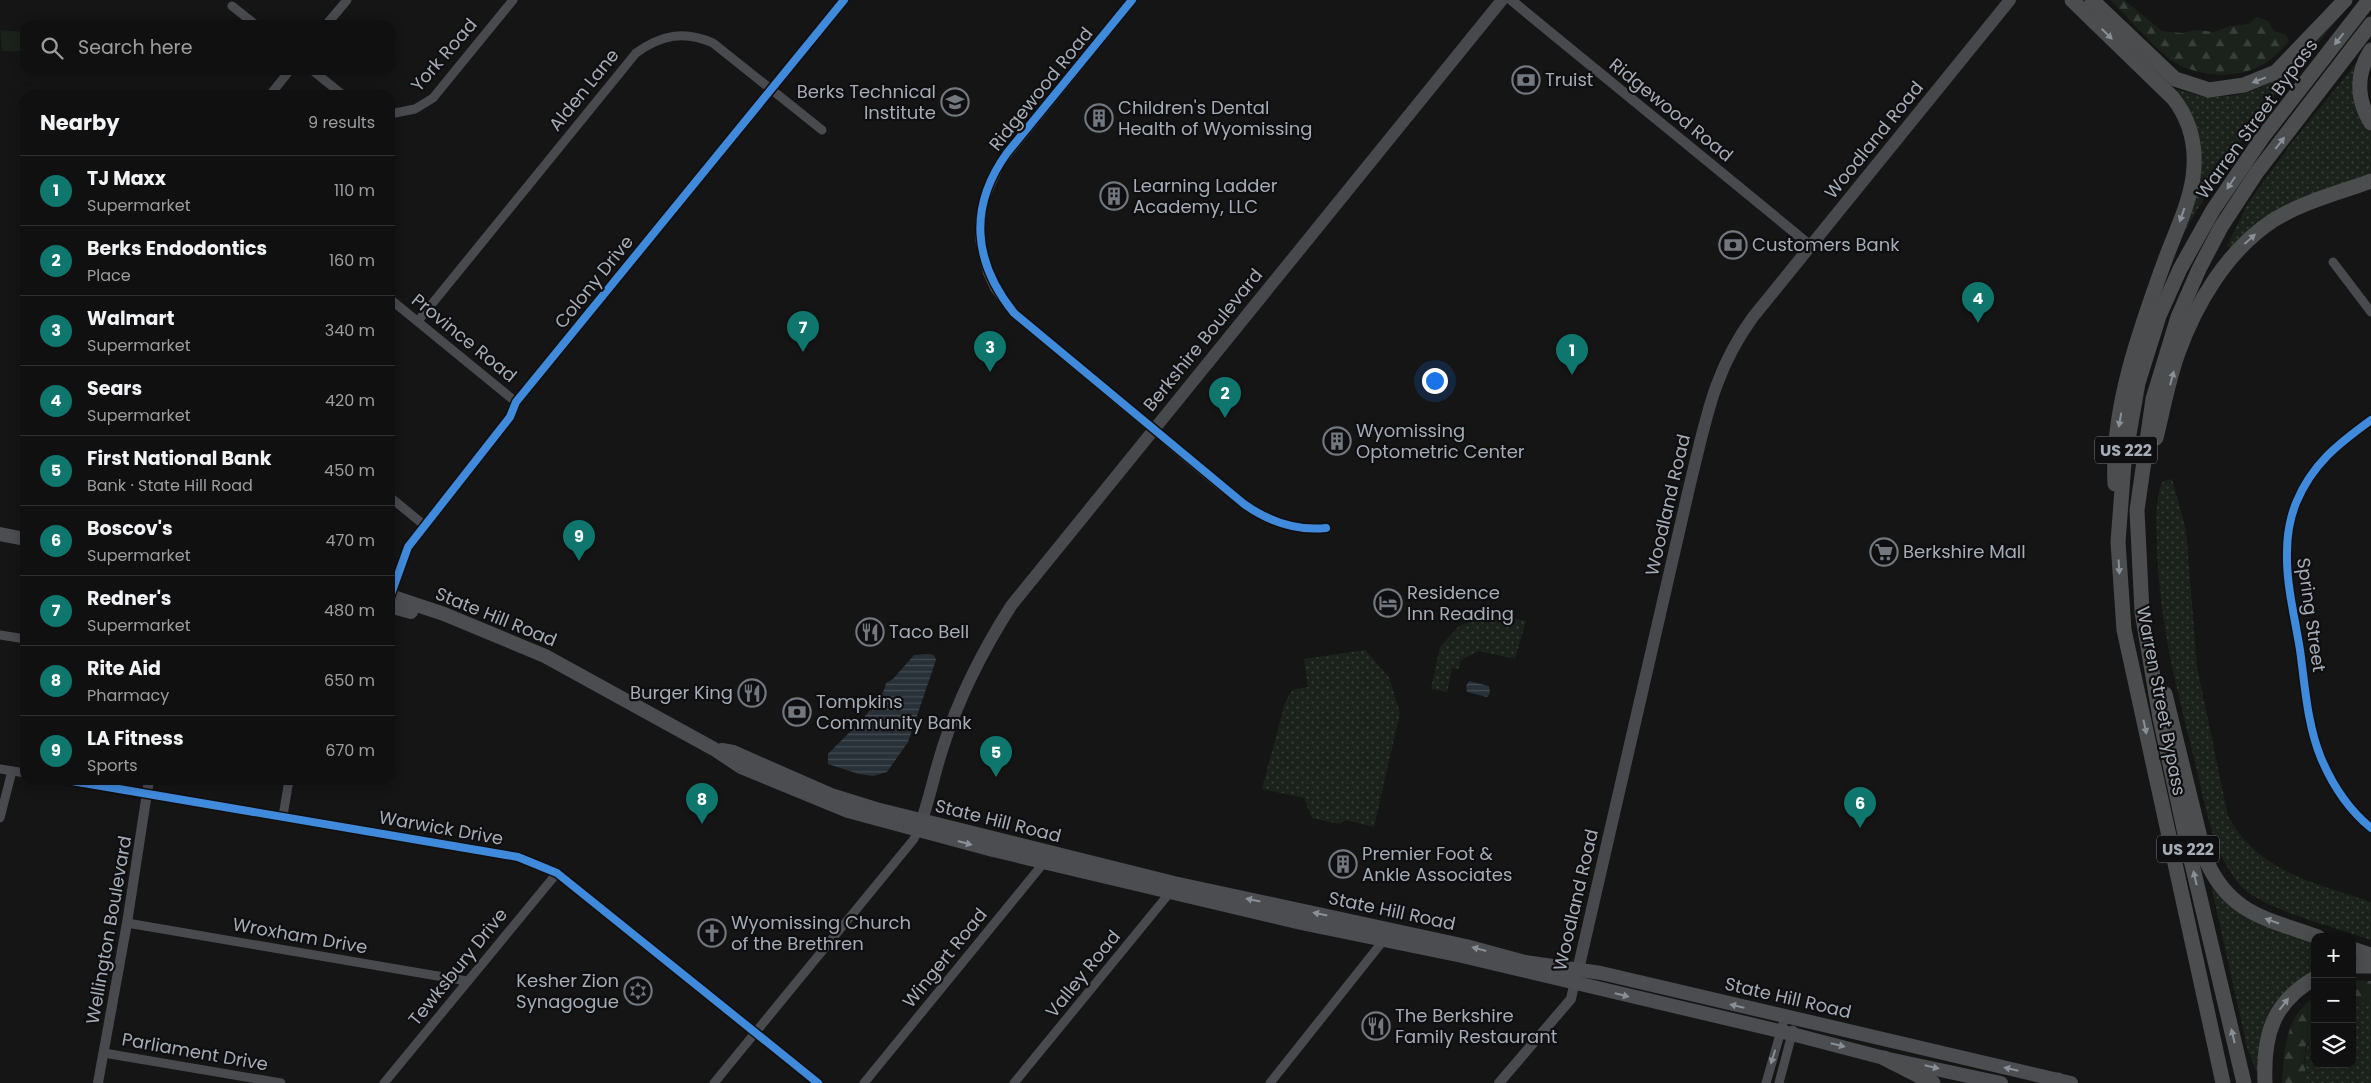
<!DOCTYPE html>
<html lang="en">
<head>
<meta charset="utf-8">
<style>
	:root { --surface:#101010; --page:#1e1e1e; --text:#f1f3f6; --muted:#9c9d9f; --line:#303030; --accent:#0f766e }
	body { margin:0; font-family:Poppins,sans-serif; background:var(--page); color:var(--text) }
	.controls { position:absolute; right:15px; bottom:15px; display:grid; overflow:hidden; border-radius:10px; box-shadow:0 2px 12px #0003 }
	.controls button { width:45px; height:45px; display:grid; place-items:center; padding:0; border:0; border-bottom:1px solid var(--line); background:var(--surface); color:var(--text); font:25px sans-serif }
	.you { position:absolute; left:1434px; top:380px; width:18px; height:18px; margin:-12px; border:4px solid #fff; border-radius:50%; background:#1a73e8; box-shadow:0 0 0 8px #1a73e833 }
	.badge { display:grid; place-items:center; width:32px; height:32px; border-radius:50%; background:var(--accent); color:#fff; font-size:16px; font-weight:700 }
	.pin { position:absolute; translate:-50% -41px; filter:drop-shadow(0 1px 2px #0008) }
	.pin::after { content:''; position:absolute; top:26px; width:18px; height:15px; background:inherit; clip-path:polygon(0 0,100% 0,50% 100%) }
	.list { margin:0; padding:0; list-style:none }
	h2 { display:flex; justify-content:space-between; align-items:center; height:65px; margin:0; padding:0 20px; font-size:21px }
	h2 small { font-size:16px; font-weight:400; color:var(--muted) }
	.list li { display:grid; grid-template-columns:32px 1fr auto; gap:15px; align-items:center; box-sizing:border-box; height:70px; padding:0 20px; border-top:1px solid var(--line) }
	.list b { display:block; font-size:19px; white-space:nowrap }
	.list p { margin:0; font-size:16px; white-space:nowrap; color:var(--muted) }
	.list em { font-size:16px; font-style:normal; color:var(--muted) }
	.icon { flex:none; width:28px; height:28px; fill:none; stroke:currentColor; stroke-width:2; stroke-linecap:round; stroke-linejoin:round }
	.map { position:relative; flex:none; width:2371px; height:1083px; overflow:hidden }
	.search { position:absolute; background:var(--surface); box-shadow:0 2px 12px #0003; left:20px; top:20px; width:375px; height:55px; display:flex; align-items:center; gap:12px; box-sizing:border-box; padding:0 18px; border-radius:15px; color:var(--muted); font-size:19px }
	.panel { position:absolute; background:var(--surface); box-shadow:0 2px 12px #0003; left:20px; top:90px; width:375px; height:695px; border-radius:15px }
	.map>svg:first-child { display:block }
	.grass { fill:url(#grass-dots) }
	.forest { fill:url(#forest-firs) }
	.park { fill:#1b221b }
	.water { fill:url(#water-rules) }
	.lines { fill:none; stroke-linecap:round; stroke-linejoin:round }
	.minor { stroke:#494a4e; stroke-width:9 }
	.tertiary { stroke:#494a4e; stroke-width:10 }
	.secondary { stroke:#48494c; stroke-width:12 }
	.primary { stroke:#4b4d50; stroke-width:14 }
	.motorway { stroke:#4b4d4f; stroke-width:15 }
	.cycleway-casing { stroke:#0f0f11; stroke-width:11 }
	.cycleway { stroke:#408adc; stroke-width:8 }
	.oneway { fill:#8a9097 }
	.oneway2 { fill:#898f97 }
	.labels { text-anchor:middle; stroke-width:4.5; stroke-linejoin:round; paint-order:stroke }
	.shield { fill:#0f0f11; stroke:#787d84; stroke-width:1 }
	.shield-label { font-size:16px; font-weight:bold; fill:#a5acb6 }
	.street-label { font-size:18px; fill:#a5acb6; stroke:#0f0f11 }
	.poi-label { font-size:18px; fill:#a5acb6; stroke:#0f0f11; text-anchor:start }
</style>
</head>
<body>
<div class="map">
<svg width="2371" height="1083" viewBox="0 0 2371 1083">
	<defs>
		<pattern id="grass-dots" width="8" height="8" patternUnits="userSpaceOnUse" patternTransform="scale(1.25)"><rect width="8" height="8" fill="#1b221b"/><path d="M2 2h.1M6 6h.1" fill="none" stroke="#393f3a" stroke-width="1.8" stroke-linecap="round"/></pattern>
		<pattern id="forest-firs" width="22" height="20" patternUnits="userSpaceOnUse" patternTransform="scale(1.25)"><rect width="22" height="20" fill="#1b221b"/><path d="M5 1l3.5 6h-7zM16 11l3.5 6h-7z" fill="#393f3a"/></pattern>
		<pattern id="water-rules" width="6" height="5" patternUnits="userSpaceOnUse" patternTransform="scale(1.25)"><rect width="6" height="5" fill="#283137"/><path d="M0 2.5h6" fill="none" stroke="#444c52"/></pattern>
	</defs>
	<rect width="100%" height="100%" fill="#151515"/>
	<g class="grass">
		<path d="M2347 6C2325 37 2299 65 2275 95 2236 145 2203 197 2173 253 2188 209 2215 161 2192 115 2188 106 2181 97 2176 89 2263 117 2294 62 2347 6Z"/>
		<path d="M2358 61 2363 124 2371 132V177L2235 248 2227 246 2248 203 2293 141Z"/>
		<path d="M2172 479 2186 530 2197 667 2228 816C2258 872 2315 883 2371 902V940C2341 929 2262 909 2242 887 2211 853 2205 801 2194 758 2176 686 2160 624 2157 550 2157 525 2154 506 2162 482Z"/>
		<path d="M1487 615 1503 616 1526 621 1515 659 1479 651 1461 660 1459 669 1452 668 1447 692 1431 689 1440 647 1459 626Z"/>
		<path d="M1365 650 1389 677 1400 713 1374 827 1346 820 1339 824 1312 818 1304 798 1262 789 1285 703 1292 690 1308 687 1304 659Z"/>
		<path d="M2211 885 2223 899 2315 942V972L2296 985 2260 1072 2257 1073 2247 1047Z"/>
		<path d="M2371 1002V1083H2307C2303 1059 2304 1050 2315 1029V1064H2352V1003Z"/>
	</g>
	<g class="forest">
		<path d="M2110 0H2124L2162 31 2181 33 2197 30 2214 32 2230 26 2249 24 2256 17 2268 21 2274 31 2285 34 2289 41C2283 48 2277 55 2270 60 2242 81 2198 78 2171 60 2152 46 2128 17 2110 0Z"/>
		<path d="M2352 980 2371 981V1002L2352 1003Z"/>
		<path d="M2315 996V1029L2306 1046 2304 1062 2307 1083H2282C2284 1050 2285 1017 2315 996Z"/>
	</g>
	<path class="park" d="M0 30 25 32V51H2Z"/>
	<g class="water">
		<path d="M928 654 934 655 936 660 908 742 887 772 873 776 859 774 828 764V754C842 739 884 702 886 683L893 679 914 655Z"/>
		<path d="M1469 681 1489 686 1490 693 1487 697 1467 692 1466 686Z"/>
	</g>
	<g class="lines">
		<g class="minor">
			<path d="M232 6 256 25"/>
			<path d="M326 25 347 0"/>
			<path d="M312 70 343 95"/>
			<path d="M270 95 290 70"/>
			<path d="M390 114 415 109 433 98 513 0"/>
			<path d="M2333 262 2371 312"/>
			<path d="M390 299 516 402"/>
			<path d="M418 321 636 53C661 35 684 30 713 43L822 130"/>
			<path d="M1153 429C1172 446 1192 463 1212 479 1246 507 1279 532 1326 528"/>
			<path d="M390 497 424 525"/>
			<path d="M390 597 408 547 510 417 516 402 844 0"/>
			<path d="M0 635 25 639"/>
			<path d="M0 769 25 773"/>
			<path d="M66 780 518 857 557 873 818 1083"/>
			<path d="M283 816 289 780"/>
			<path d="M0 818 12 771"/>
			<path d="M127 923 467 981"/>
			<path d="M104 1053 281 1083"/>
			<path d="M384 1083 557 873"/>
			<path d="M714 1083 914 839 918 830"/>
			<path d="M864 1083 1046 860"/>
			<path d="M1014 1083 1172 890"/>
			<path d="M1270 1083 1387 936"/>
			<path d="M1766 1083 1785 1017"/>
			<path d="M1779 1083 1793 1030"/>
		</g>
		<g class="tertiary">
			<path d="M1132 0 1000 163 984 199 980 222V239L988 273 995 288 1014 313 1153 429"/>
			<path d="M1511 0 1811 246"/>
			<path d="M2371 420C2338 444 2312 464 2296 503 2290 518 2287 535 2287 552 2286 584 2295 618 2300 650 2305 685 2307 724 2321 758 2332 784 2349 810 2371 828"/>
			<path d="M98 1083 127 923 149 780"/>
			<path d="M1499 1083 1571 999 1576 976"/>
		</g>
		<g class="secondary">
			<path d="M919 828C929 802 934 774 943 747 959 697 983 650 1011 606L1502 0"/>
			<path d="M1578 970 1690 484C1706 420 1713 372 1753 317L2010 0"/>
		</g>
		<g class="primary">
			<path d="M0 534 25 539"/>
			<path d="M390 596 444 614 545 656 714 749 741 767 848 811 993 850 1301 923 1462 956 1792 1034 1884 1058 2001 1083"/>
			<path d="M390 606 411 612"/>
			<path d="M722 750 733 752 831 795 876 809 1174 883 1466 946 1525 962 1601 973 2071 1083"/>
		</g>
		<g class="motorway">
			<path d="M2072 0 2173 98C2191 121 2197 148 2193 177 2189 206 2174 235 2164 263 2139 332 2111 410 2115 484"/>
			<path d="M2092 0 2175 79 2209 90 2244 85 2276 72 2345 0"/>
			<path d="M2371 50C2356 73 2356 99 2371 123"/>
			<path d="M2156 438C2163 410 2168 381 2178 353 2196 303 2227 251 2272 221 2302 202 2338 193 2371 181"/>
			<path d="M2165 694 2205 858C2229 914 2265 918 2318 937"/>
			<path d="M2352 949 2371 955"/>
			<path d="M2352 966H2371"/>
			<path d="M1884 1058 1933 1083"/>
			<path d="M2058 1083V1080"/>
			<path d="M2223 1083 2124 630 2118 542 2124 463 2138 383 2159 316 2180 269 2213 210 2262 138 2369 0"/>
			<path d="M2244 1083 2187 843 2160 718 2142 612 2137 510 2153 399 2178 317 2199 269 2221 227 2257 172 2371 24"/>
			<path d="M2265 1083C2263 1036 2272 1003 2315 978"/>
		</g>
		<g class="cycleway-casing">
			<g id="cycleway">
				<path d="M1132 0 1007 153C968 207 973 262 1014 313L1244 504C1268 521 1296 531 1326 528"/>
				<path d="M2371 420C2338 444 2312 464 2296 503 2290 518 2287 535 2287 552 2286 584 2295 618 2300 650 2305 685 2307 724 2321 758 2332 784 2349 810 2371 828"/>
				<path d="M390 597 408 547 510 417 516 402 844 0"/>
				<path d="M66 780 518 857 557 873 818 1083"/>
			</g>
		</g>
		<use href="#cycleway" class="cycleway"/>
	</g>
	<defs><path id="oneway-solid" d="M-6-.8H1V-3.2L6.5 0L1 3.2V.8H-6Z" transform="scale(1.25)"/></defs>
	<g class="oneway">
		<use href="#oneway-solid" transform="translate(2107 34) rotate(44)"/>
		<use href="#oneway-solid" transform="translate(2339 39) rotate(128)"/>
		<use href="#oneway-solid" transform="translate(2259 80) rotate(159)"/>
		<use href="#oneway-solid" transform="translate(2280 143) rotate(-52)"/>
		<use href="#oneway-solid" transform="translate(2231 183) rotate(124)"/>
		<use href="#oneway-solid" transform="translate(2182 215) rotate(110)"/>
		<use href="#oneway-solid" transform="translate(2250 239) rotate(-42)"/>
		<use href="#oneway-solid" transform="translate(2172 378) rotate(-75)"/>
		<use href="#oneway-solid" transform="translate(2120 420) rotate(100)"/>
		<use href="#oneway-solid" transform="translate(2119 567) rotate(86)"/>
		<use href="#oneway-solid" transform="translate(2145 727) rotate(78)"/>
		<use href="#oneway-solid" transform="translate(965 843) rotate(15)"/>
		<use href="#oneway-solid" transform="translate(2195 878) rotate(-103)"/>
		<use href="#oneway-solid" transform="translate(1253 900) rotate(-168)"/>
		<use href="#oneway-solid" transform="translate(1320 914) rotate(-168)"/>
		<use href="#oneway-solid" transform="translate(2272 921) rotate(-161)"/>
		<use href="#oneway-solid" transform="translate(1479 949) rotate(-165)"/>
		<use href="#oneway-solid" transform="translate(1622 995) rotate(14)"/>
		<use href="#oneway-solid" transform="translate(2284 1004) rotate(-52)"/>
		<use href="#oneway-solid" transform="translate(1737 1006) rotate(-167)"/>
		<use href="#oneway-solid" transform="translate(2233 1036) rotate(-103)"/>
		<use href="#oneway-solid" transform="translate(1838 1045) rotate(14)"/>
		<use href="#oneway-solid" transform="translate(1932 1067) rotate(13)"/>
		<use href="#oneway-solid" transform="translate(2011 1069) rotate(-167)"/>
	</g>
	<use class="oneway2" href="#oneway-solid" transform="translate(1773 1057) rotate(107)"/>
	<defs>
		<g id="bank-ring" transform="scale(1.4375)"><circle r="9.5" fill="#0f0f11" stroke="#73777e" stroke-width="1.5"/><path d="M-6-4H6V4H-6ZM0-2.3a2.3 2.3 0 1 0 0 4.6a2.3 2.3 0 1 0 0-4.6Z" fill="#73777e"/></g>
		<g id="school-ring" transform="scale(1.4375)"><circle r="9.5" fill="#0f0f11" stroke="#73777e" stroke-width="1.5"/><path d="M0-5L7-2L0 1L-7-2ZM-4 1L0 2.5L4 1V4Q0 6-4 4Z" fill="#73777e"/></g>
		<g id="building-ring" transform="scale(1.4375)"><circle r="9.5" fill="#0f0f11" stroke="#73777e" stroke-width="1.5"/><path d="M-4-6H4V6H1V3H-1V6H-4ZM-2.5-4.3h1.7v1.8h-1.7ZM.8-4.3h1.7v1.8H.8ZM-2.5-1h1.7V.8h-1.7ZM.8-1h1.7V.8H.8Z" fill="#73777e"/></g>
		<g id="supermarket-ring" transform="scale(1.4375)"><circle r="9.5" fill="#0f0f11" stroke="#73777e" stroke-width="1.5"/><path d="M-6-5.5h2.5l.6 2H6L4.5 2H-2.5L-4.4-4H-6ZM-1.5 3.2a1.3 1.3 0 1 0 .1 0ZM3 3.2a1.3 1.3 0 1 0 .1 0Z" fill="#73777e"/></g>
		<g id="hotel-ring" transform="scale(1.4375)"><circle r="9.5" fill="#0f0f11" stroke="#73777e" stroke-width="1.5"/><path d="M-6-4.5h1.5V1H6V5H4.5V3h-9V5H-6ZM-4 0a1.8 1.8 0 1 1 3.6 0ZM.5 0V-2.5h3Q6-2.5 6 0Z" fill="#73777e"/></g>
		<g id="restaurant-ring" transform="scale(1.4375)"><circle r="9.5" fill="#0f0f11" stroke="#73777e" stroke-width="1.5"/><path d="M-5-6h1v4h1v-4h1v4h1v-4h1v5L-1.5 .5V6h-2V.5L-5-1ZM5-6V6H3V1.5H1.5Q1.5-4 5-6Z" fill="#73777e"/></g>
		<g id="church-ring" transform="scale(1.4375)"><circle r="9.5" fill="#0f0f11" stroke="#73777e" stroke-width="1.5"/><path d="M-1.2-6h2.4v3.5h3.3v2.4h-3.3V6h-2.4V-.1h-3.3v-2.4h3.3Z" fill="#73777e"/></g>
		<g id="synagogue-ring" transform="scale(1.4375)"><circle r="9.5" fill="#0f0f11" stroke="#73777e" stroke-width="1.5"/><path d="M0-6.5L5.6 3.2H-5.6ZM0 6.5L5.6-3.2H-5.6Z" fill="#73777e"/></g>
	</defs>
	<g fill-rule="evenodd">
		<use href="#bank-ring" x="1526" y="80"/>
		<use href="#school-ring" x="955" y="102"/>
		<use href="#building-ring" x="1099" y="118"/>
		<use href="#building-ring" x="1114" y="196"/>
		<use href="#bank-ring" x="1733" y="245"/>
		<use href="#building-ring" x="1337" y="441"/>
		<use href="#supermarket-ring" x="1884" y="552"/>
		<use href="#hotel-ring" x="1388" y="603"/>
		<use href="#restaurant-ring" x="870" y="632"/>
		<use href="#restaurant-ring" x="752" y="693"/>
		<use href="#bank-ring" x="797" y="712"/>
		<use href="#building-ring" x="1343" y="864"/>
		<use href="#church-ring" x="712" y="933"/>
		<use href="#synagogue-ring" x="638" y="991"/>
		<use href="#restaurant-ring" x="1376" y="1026"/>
	</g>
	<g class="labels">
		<g class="shield">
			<rect x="2095" y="436.5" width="62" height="27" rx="4"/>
			<rect x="2157" y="835.5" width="62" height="27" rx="4"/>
		</g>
		<g class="shield-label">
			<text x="2126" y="456">US 222</text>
			<text x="2188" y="855">US 222</text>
		</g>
		<g class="street-label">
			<text transform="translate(444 55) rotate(-49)" y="6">York Road</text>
			<text transform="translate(1041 89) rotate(-51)" y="6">Ridgewood Road</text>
			<text transform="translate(584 90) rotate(-51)" y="6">Alden Lane</text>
			<text transform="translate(1671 110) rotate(39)" y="6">Ridgewood Road</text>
			<text transform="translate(2257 119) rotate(-54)" y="6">Warren Street Bypass</text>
			<text transform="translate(1874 140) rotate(-51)" y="6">Woodland Road</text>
			<text transform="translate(594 282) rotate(-51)" y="6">Colony Drive</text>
			<text transform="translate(464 338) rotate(39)" y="6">Province Road</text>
			<text transform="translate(1203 340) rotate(-51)" y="6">Berkshire Boulevard</text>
			<text transform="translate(1668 505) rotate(-77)" y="6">Woodland Road</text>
			<text transform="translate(2311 615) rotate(82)" y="6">Spring Street</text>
			<text transform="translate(496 617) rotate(22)" y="6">State Hill Road</text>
			<text transform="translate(2161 701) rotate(79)" y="6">Warren Street Bypass</text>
			<text transform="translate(998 821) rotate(14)" y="6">State Hill Road</text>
			<text transform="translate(441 828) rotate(10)" y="6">Warwick Drive</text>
			<text transform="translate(1576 900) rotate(-77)" y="6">Woodland Road</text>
			<text transform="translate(1392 911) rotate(12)" y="6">State Hill Road</text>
			<text transform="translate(109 930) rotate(-80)" y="6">Wellington Boulevard</text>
			<text transform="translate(300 936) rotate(10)" y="6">Wroxham Drive</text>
			<text transform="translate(945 958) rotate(-51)" y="6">Wingert Road</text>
			<text transform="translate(458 967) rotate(-51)" y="6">Tewksbury Drive</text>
			<text transform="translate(1083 974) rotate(-51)" y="6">Valley Road</text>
			<text transform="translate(1788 998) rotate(13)" y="6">State Hill Road</text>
			<text transform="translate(195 1052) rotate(10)" y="6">Parliament Drive</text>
		</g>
		<g class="poi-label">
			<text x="1545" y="86">Truist</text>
			<text x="936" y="98" text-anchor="end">Berks Technical<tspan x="936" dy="21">Institute</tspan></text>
			<text x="1118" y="114">Children's Dental<tspan x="1118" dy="21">Health of Wyomissing</tspan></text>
			<text x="1133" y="192">Learning Ladder<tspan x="1133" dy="21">Academy, LLC</tspan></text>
			<text x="1752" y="251">Customers Bank</text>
			<text x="1356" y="437">Wyomissing<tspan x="1356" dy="21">Optometric Center</tspan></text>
			<text x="1903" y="558">Berkshire Mall</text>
			<text x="1407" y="599">Residence<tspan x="1407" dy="21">Inn Reading</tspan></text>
			<text x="889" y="638">Taco Bell</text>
			<text x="733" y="699" text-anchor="end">Burger King</text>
			<text x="816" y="708">Tompkins<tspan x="816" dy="21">Community Bank</tspan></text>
			<text x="1362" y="860">Premier Foot &amp;<tspan x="1362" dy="21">Ankle Associates</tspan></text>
			<text x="731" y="929">Wyomissing Church<tspan x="731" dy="21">of the Brethren</tspan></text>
			<text x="619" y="987" text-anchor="end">Kesher Zion<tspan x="619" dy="21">Synagogue</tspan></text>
			<text x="1395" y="1022">The Berkshire<tspan x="1395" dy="21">Family Restaurant</tspan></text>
		</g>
	</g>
</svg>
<div class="controls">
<button>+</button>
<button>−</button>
<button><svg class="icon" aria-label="layers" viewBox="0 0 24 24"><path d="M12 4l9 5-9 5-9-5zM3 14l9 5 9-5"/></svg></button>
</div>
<div class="you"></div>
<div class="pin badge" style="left:1572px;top:375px">1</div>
<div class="pin badge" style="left:1225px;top:418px">2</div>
<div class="pin badge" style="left:990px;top:372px">3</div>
<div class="pin badge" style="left:1978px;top:323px">4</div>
<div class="pin badge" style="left:996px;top:777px">5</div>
<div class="pin badge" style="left:1860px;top:828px">6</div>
<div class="pin badge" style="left:803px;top:352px">7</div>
<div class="pin badge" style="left:702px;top:824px">8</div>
<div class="pin badge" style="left:579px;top:561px">9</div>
<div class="search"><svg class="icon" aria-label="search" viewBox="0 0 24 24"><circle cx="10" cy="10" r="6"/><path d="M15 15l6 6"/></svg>Search here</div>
<section class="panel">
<h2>Nearby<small>9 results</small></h2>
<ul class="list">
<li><span class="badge">1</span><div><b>TJ Maxx</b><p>Supermarket</p></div><em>110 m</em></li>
<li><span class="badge">2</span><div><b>Berks Endodontics</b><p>Place</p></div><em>160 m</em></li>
<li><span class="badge">3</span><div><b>Walmart</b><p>Supermarket</p></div><em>340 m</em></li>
<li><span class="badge">4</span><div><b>Sears</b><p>Supermarket</p></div><em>420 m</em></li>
<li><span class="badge">5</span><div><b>First National Bank</b><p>Bank · State Hill Road</p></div><em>450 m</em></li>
<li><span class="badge">6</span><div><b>Boscov's</b><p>Supermarket</p></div><em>470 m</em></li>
<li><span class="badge">7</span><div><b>Redner's</b><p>Supermarket</p></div><em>480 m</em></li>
<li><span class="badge">8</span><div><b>Rite Aid</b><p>Pharmacy</p></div><em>650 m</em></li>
<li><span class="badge">9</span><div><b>LA Fitness</b><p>Sports</p></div><em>670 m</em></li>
</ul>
</section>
</div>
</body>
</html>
